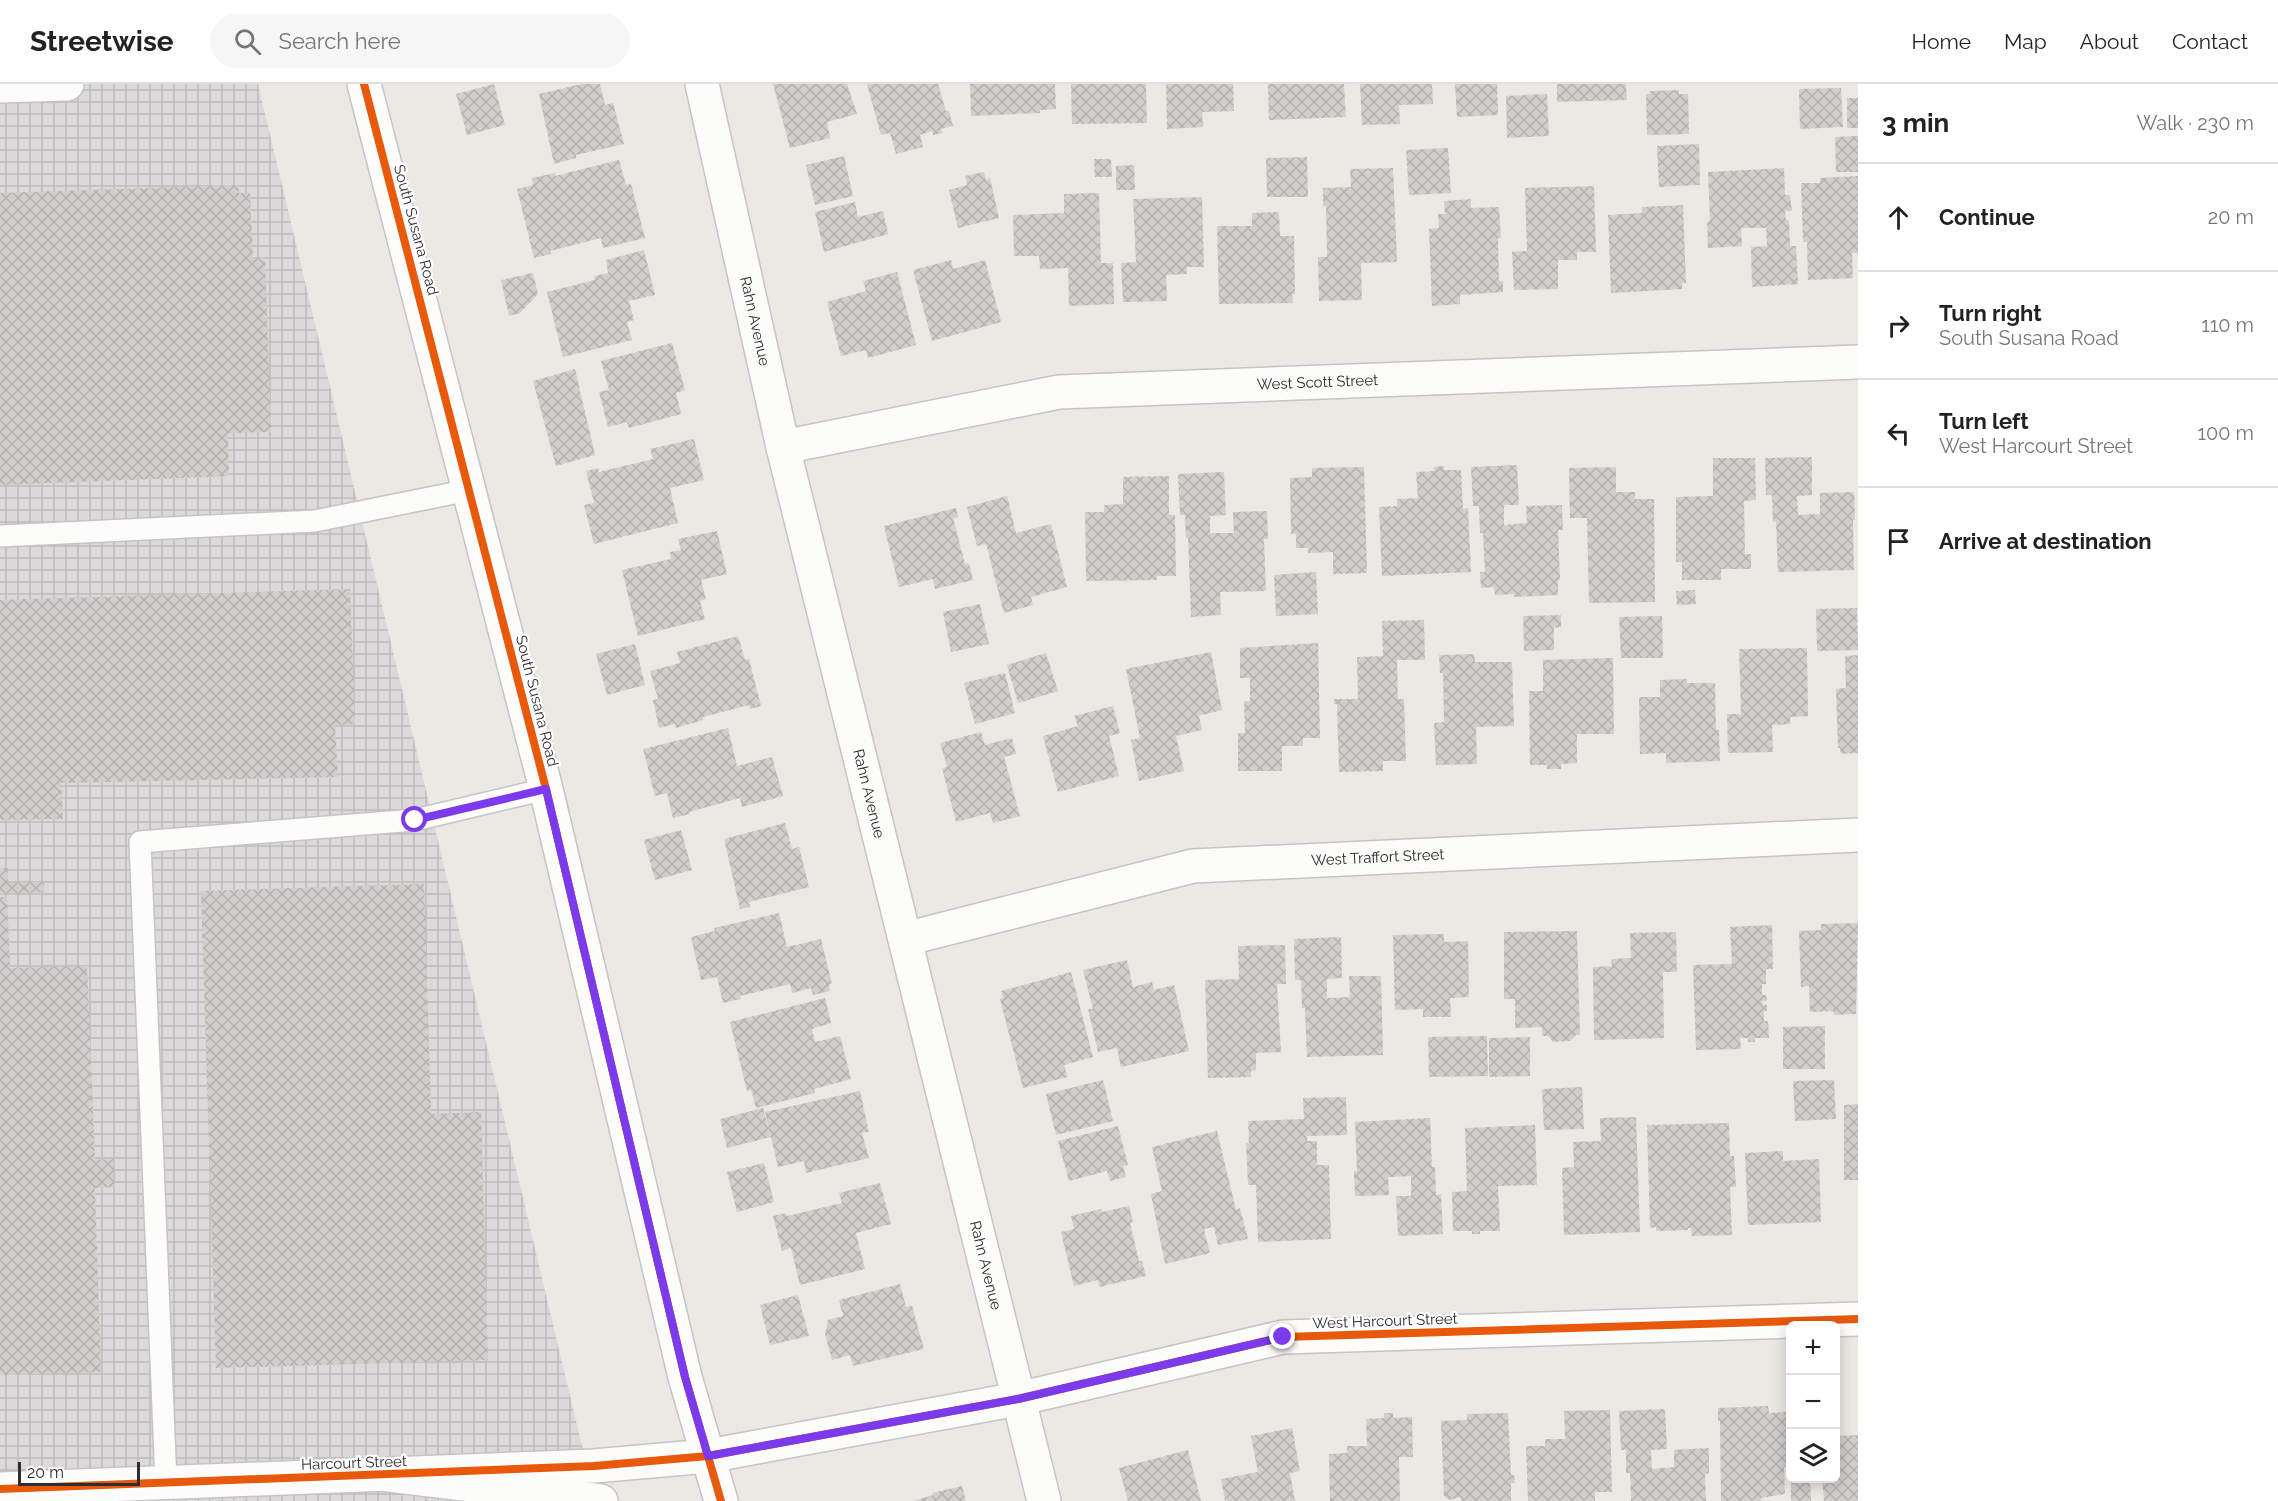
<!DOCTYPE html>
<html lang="en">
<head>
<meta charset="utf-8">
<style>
	:root { --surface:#fff; --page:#f6f6f6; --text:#222; --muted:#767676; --line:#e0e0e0 }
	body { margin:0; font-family:Raleway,sans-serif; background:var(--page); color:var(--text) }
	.controls { position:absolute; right:18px; bottom:18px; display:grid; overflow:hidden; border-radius:9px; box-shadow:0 3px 15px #0003 }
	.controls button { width:54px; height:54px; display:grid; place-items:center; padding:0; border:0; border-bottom:2px solid var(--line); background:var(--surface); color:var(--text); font:30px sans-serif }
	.scale { position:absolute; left:18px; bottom:15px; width:122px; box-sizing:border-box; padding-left:6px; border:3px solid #2e2e2e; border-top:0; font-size:16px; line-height:21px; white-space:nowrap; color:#2e2e2e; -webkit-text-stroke:4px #fff; paint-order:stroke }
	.stop { position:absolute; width:18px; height:18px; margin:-14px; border:4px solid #7c3aed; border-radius:50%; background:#fff }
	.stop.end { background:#7c3aed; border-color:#fff; box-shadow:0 2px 6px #0008 }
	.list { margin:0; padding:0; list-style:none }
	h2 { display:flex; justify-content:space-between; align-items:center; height:78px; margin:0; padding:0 24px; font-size:26px }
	h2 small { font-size:20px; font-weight:400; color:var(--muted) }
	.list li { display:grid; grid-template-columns:39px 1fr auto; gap:18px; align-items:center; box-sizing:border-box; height:108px; padding:0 24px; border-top:2px solid var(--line) }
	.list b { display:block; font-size:22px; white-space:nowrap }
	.list p { margin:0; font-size:20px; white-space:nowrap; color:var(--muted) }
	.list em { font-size:20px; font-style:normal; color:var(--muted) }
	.icon { flex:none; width:33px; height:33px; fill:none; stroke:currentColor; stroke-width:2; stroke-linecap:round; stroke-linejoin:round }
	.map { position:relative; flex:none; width:1858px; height:1417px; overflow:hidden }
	header { display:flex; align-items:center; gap:36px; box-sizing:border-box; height:84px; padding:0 30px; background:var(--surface); border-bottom:2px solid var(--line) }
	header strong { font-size:28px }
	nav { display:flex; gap:33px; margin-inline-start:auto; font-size:21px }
	.search { width:420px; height:54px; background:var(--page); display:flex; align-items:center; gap:15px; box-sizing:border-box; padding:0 21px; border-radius:33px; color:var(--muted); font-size:22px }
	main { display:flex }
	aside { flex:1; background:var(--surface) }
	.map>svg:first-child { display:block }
	.industrial { fill:url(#industrial-grid) }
	.building { fill:url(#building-cross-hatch) }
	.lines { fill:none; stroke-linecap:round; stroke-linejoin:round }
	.service-casing { stroke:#c5c4c5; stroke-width:24 }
	.minor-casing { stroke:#c5c4c5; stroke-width:36 }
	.tertiary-casing { stroke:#c5c4c5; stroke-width:36 }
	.service { stroke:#fcfcfb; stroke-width:21 }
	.minor { stroke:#fcfcfb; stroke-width:33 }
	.tertiary { stroke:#fcfcfb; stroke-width:33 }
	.cycleway-casing { stroke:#fff; stroke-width:11 }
	.cycleway { stroke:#e8590c; stroke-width:8 }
	.route { stroke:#7c3aed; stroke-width:8 }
	.labels { text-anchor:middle; stroke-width:4.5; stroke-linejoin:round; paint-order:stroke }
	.street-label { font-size:15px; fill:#2e2e2e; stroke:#fff }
</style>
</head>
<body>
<header>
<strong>Streetwise</strong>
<div class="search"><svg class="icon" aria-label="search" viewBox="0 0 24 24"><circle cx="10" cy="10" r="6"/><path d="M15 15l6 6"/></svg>Search here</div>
<nav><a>Home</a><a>Map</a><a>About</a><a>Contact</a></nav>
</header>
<main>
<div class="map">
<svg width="1858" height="1417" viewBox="0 0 1858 1417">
	<defs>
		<pattern id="industrial-grid" width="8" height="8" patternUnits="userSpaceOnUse" patternTransform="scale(1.5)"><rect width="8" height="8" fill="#dcd9db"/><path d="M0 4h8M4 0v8" fill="none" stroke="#bdbbbc"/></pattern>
		<pattern id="building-cross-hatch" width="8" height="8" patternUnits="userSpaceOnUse" patternTransform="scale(1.5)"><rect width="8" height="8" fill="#d1cecb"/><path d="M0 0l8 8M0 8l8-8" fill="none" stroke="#b4b1af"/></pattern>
	</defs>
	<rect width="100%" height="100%" fill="#ece8e4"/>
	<path class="industrial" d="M0 0H258L595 1417H0Z"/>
	<g class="building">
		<path d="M494 0 505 41 467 51 456 10Z"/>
		<path d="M581 0H600L605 21 613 19 624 60 576 71V74L554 80 539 10Z"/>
		<path d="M773 0H847L857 30 827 38 830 54 790 64Z"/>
		<path d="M867 0H938L946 27H949L953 42 941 45 943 49 933 51 932 47 920 51 923 63 896 70 890 49 881 51Z"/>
		<path d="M970 0H1055L1056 25 1040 26V29L971 32Z"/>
		<path d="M1071 0H1146L1147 39 1072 40Z"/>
		<path d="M1166 0H1233L1234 27 1202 28 1203 43 1167 45Z"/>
		<path d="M1268 0H1344L1346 33 1269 36Z"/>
		<path d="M1360 0H1432L1433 20 1399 21 1400 40 1362 41Z"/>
		<path d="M1455 0H1497L1498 31 1457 33Z"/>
		<path d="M1557 0H1626L1627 16 1557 18Z"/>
		<path d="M1841 4 1843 43 1800 45 1799 5Z"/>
		<path d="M1679 6V10H1688L1689 50 1647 51 1646 10H1650V7Z"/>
		<path d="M1547 10 1549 52 1507 54 1506 12Z"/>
		<rect x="1847" y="14" width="11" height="30"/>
		<path d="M1858 52V88H1836L1835 53Z"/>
		<path d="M1699 60 1700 101 1659 103 1657 62Z"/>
		<path d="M1448 64 1451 109 1409 111 1406 66Z"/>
		<path d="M844 72 853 112 815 121 806 81Z"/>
		<path d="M1307 73 1308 113H1267L1266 74Z"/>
		<path d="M1094 75H1111L1112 93H1095Z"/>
		<path d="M619 76 626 101 631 100 645 154 603 164 601 154 550 167 551 170 534 174 517 105 533 101 532 94 555 89V92Z"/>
		<path d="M1134 81 1135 106H1116V82Z"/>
		<path d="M1393 84 1397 178 1361 179 1362 216 1319 217 1318 173H1327L1326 122H1323V104L1351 103 1350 85Z"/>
		<path d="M1784 84 1785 111H1790L1792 127H1785L1786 136H1789L1790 162H1796L1798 200 1752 203 1751 163 1767 162 1766 144H1741L1742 162 1708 164 1707 138 1710 137 1708 88Z"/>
		<path d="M984 88 986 96 990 94 999 134 958 144 949 106 967 101 965 92Z"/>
		<path d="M1858 92V169H1852L1853 194 1808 196 1807 158H1803L1801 99H1820V94Z"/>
		<path d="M239 101V109H250L253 174H265L271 348 228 349 229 392 0 401V109Z"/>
		<path d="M1594 102 1596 168H1577V176H1558V205L1514 206 1512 168 1527 167 1525 104Z"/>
		<path d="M1099 109 1101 179H1113L1114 220 1069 222 1068 184 1040 185 1039 172H1014L1013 131 1064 129V110Z"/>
		<path d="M1202 113 1204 183H1187V190L1166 191 1167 217 1123 218 1121 179 1136 178 1133 115Z"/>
		<path d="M1471 115V124L1499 123 1501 154H1498L1499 197H1503V208L1460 211V220L1432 222 1429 145 1439 144 1438 130H1445L1444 117Z"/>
		<path d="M855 118 858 133 883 127 888 150 824 168 815 128Z"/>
		<path d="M1683 121 1686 199H1682V205L1611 209 1608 131 1642 129V123Z"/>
		<path d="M1279 128 1280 152H1294L1295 210H1292L1293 219 1219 220 1217 142H1252V129Z"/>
		<path d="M644 166 655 211 629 217 634 236 627 238 632 256 563 273 547 208 595 196 594 192 608 189 606 176Z"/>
		<path d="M951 176 953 185 985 176 1001 238 932 257 913 186Z"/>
		<path d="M897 188 916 261 868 274 866 266 841 272 827 218 866 207 863 197Z"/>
		<path d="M533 189 538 210 520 229 509 232 501 196Z"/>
		<path d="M672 259 685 306 676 309 681 330 629 344 627 338 608 343 599 308 609 306 601 277Z"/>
		<path d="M575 285 595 371 556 382 533 297Z"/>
		<path d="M694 355 704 396 670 404 678 439 594 460 584 421 594 419 586 387 598 384 599 388 653 375 650 365Z"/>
		<path d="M1812 373V411L1797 412 1798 431 1820 430V409L1854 408 1855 436H1853L1854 486 1778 488 1776 437 1773 438 1772 411H1766L1765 374Z"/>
		<path d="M1713 374H1755L1756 416 1744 417 1745 470H1751V485H1721V496H1682V478H1676V413L1713 412Z"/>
		<path d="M1517 381 1519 421H1504V441L1527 439 1526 422 1562 421 1563 446H1558L1560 496H1558V511L1514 513V510L1495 511 1494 503 1481 504 1480 488H1485L1483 449H1480L1479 422H1473L1471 383Z"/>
		<path d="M1444 382V386H1461L1463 425 1468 424 1471 488 1382 492 1379 423 1397 422V415L1418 414 1416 388 1434 387V383Z"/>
		<path d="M1364 383 1367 489 1333 490V468L1308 469V464H1296V450H1291L1290 394 1312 393V384Z"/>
		<path d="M1616 383V408H1635V415H1654L1655 518 1589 519 1587 434H1570L1569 384Z"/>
		<path d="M1224 388 1226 431 1210 432V449H1234L1233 428 1267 427 1268 455H1264L1266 507 1220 508 1221 531 1191 533 1188 454H1186L1185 431H1180L1178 390Z"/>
		<path d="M1169 392V431H1175L1176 492H1157V496L1086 497 1085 428H1104V421L1123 420V393Z"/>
		<path d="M1007 412 1016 449 1051 440 1067 503 1031 513 1033 521 1004 529 986 460 977 462 967 423Z"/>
		<path d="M956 424 958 433 953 434 965 480 969 479 973 496 935 505 933 495 899 503 884 442Z"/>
		<path d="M717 447 727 490 701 496 706 515 700 517 705 535 638 552 622 486 671 475 670 468 681 466 678 455Z"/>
		<path d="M1316 488 1318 530 1276 532 1274 491Z"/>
		<path d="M350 505 355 640 335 641 338 693 61 699 63 735 0 736V516Z"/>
		<path d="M1695 506 1696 520 1677 521 1676 507Z"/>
		<path d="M980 520 989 560 951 568 943 528Z"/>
		<path d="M1857 524 1858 566 1817 567 1816 525Z"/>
		<path d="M1561 531V543L1554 544V566L1524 567 1523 532Z"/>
		<path d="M1662 532 1663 574H1621L1619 533Z"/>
		<path d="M1424 536 1425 576H1397L1398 615H1404L1406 677H1383V687L1339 688 1337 620H1334V615H1358L1357 573 1383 572 1382 537Z"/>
		<path d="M738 552 745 576 749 575 761 622 750 625 749 621 703 633V636L676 644 675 640 659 644 653 616 658 615 650 587 680 579 677 568Z"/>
		<path d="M1318 559 1320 654H1303V662H1282V687H1238V649H1245L1244 617H1250V594H1240V564Z"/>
		<path d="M635 560 645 601 607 611 596 570Z"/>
		<path d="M1807 564 1808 632 1790 633V640L1772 641 1773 668 1728 669 1727 630H1741L1739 565Z"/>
		<path d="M1211 568 1222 626 1199 632 1202 646 1176 652 1184 687 1139 697 1131 656 1140 654 1126 585Z"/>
		<path d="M1046 569 1058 607 1018 619 1007 581Z"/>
		<path d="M1474 570 1475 578H1512L1514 642 1476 643 1477 680 1436 681 1434 639 1444 638 1443 589H1440L1439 571Z"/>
		<path d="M1858 571V669L1841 670 1840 664H1838L1836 605 1846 604 1845 572Z"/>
		<path d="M1613 574 1614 650H1577V679L1561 680V685H1547V681H1530L1529 607H1543V576Z"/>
		<path d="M1005 589 1015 629 975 640 964 599Z"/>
		<path d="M1687 595V599H1715L1716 646H1719L1720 677 1666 679V669L1640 670 1639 613H1660V596Z"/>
		<path d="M1113 622 1120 649 1109 652 1119 692 1058 708 1043 652 1078 642 1074 632Z"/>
		<path d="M728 644 737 682 772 673 783 712 742 723 740 714 689 728 690 730 673 734 667 709 655 712 643 665Z"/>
		<path d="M981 648 985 661 1012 654 1016 670 1004 673 1020 732 993 739 990 729 956 738 942 684 947 683 940 659Z"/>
		<path d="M785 739 792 765 799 763 809 803 749 818 750 823 740 825 724 755Z"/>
		<path d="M681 746 692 786 655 796 644 756Z"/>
		<path d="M0 784H8V799L44 798V808L0 810Z"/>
		<path d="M424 800 431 1030 481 1028 488 1276 216 1284 201 807Z"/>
		<path d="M0 813H7L10 884 87 882 95 1076 113 1075 114 1103 95 1104 101 1288 0 1291Z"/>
		<path d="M779 829 787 863 821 855 832 900H829L830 907 813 911 811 904 792 909 790 900 740 912 741 915 723 919 717 893 701 896 691 853 715 847 714 844Z"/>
		<path d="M1858 839 1856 930 1834 931 1833 927 1810 928 1809 902 1801 903 1799 847 1821 846V840Z"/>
		<path d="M1772 841 1773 885H1766V900H1762V911H1766L1767 917H1762L1763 921H1767V927H1764V937H1768L1769 954H1755V958H1748V954H1740L1741 965 1696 966 1693 881 1732 880 1730 843Z"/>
		<path d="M1577 847 1580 951H1576L1570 957 1553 958 1548 952H1542V943L1515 944V915H1504V848Z"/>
		<path d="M1676 848 1677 888H1663L1664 954 1594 956 1593 883 1612 882 1611 875 1631 874 1630 849Z"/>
		<path d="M1444 850V858L1468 857 1469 913 1450 914 1451 933H1423V925L1395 926 1393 851Z"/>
		<path d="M1341 853 1342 894 1327 895V914L1350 913 1349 892H1381L1383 971 1307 973 1305 924H1302L1301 896H1295L1294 855Z"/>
		<path d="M1285 861 1286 900H1277L1281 968 1256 969V986L1251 987V993L1208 994 1205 896 1239 895 1238 862Z"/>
		<path d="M1127 876 1133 903 1152 898 1154 906 1174 901 1189 967 1121 983 1117 964 1098 968 1088 925H1093L1083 886Z"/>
		<path d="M1071 888 1093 973 1064 981 1068 993 1023 1004 1000 915 1003 914 1001 907Z"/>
		<path d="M825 914 831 939 812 945 815 958 840 952 851 995 814 1005 815 1009 756 1024 751 1006 747 1007 730 938Z"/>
		<path d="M1825 942V985H1783V943Z"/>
		<path d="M1487 952 1488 992 1429 993 1428 953Z"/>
		<path d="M1530 953V992L1489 993V954Z"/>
		<path d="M1103 996 1113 1037 1056 1051 1046 1010Z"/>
		<path d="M1834 996 1836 1035 1795 1037 1793 997Z"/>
		<path d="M1582 1003 1584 1045 1544 1046 1542 1005Z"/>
		<path d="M860 1007 869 1048 862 1049 869 1074 806 1089 804 1077 778 1083 771 1053 727 1064 720 1035 763 1024 770 1051 765 1028Z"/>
		<path d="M1346 1013 1347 1051 1307 1052V1057H1317V1081H1329L1331 1155 1258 1158 1256 1101H1248L1246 1059H1249L1248 1037 1304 1035 1303 1014Z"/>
		<path d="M1858 1020V1096H1844V1021Z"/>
		<path d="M1636 1033 1640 1148 1564 1151 1562 1084 1574 1083 1573 1058 1601 1057 1600 1034Z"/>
		<path d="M1430 1034 1432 1083H1435L1436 1111 1441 1110 1443 1150 1398 1152 1396 1112H1411V1092L1388 1093 1389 1111 1355 1112 1354 1087H1357L1355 1038Z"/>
		<path d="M1729 1039 1730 1072H1734L1736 1103H1730L1732 1151 1692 1152 1691 1144H1688V1146L1656 1147V1143L1650 1144 1647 1041Z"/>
		<path d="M1535 1041 1537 1101 1498 1102 1500 1147H1480V1150H1472V1147H1453L1452 1108 1467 1107 1465 1044Z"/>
		<path d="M1118 1042 1128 1081 1123 1082 1126 1093 1110 1097 1107 1087 1069 1097 1058 1057Z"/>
		<path d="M1217 1047 1236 1126 1240 1124 1248 1155 1218 1161 1214 1143 1204 1145 1210 1169 1165 1180 1151 1110 1162 1107 1152 1063Z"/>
		<path d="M1783 1067V1077L1819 1075 1821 1138 1748 1141 1745 1069Z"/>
		<path d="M764 1079 774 1118 737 1128 727 1088Z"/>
		<path d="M880 1099 891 1140 856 1149 865 1185 800 1201 791 1164 782 1167 773 1132 786 1129 787 1132 842 1119 839 1109Z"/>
		<path d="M1129 1122 1133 1138 1130 1139 1139 1177H1142L1146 1192 1099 1203 1098 1196 1074 1202 1061 1148 1074 1145 1071 1132 1101 1125 1102 1128Z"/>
		<path d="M900 1200 906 1223 912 1222 924 1265 853 1282 850 1271 832 1276 825 1251 828 1236 843 1232 839 1216Z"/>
		<path d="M798 1211 809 1252 770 1261 760 1221Z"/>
		<path d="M1768 1322 1769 1329 1789 1328 1790 1383H1784L1785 1410 1761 1414V1417H1721L1720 1337H1718V1324Z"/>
		<path d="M1665 1325 1667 1365 1651 1366 1652 1385 1674 1383V1366L1709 1364V1389L1705 1390 1706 1417H1631L1630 1389H1626V1366H1621L1619 1327Z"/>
		<path d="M1610 1326 1612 1408H1595V1417H1528L1526 1362H1545V1355H1565L1564 1327Z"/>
		<path d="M1384 1329H1393V1334L1412 1333 1413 1373H1399L1400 1417H1330L1329 1370 1347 1369V1362H1367L1366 1335 1384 1334Z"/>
		<path d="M1508 1329 1511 1391H1514L1515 1399H1511V1417H1461V1413L1449 1416 1444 1412 1441 1337 1467 1336V1330Z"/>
		<path d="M1292 1344 1300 1387 1290 1389 1295 1417H1225L1221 1395 1258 1388 1251 1352Z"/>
		<path d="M1858 1351V1417H1824L1822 1394H1836V1358H1839V1352Z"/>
		<path d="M1188 1366 1201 1417H1128L1119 1384Z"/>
		<path d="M1791 1394H1810L1811 1417H1791Z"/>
		<path d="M962 1402 966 1417H914L933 1411 932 1409Z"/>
	</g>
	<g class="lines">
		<g class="service-casing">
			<g id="service">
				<path d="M0 452 315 437 469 406"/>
				<path d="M166 1399 140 758 415 736 546 705"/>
			</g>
		</g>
		<g class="minor-casing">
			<g id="minor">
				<path id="s1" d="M702 0 783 363 1044 1417"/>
				<path d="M0 2 67 0"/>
				<path id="s2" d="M783 363 1059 308 1858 278"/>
				<path id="s3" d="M905 855 1193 782 1858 751"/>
				<path d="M0 1405 594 1382 708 1372 1018 1315 1283 1253 1858 1235"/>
			</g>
		</g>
		<g class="tertiary-casing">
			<g id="tertiary">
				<path d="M364 0 546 705 685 1293 721 1417"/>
				<path d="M389 1391 601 1417"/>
			</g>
		</g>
		<use href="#service" class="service"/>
		<use href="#minor" class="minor"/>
		<use href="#tertiary" class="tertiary"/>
		<g class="cycleway-casing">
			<g id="cycleway">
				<path d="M364 0 546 705 685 1293 721 1417"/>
				<path d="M0 1405 594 1382 708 1372 1018 1315 1283 1253 1858 1235"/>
			</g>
		</g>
		<use href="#cycleway" class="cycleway"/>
	</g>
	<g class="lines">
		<path class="route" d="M415 736 546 705 685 1293 708 1372 1018 1315 1283 1253"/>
	</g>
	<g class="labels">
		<g class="street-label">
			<text transform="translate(416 146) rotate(75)" y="5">South Susana Road</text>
			<text dy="5" stroke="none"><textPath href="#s1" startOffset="243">Rahn Avenue</textPath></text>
			<text dy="5" stroke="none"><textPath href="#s2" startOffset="540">West Scott Street</textPath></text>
			<text transform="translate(537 617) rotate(76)" y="5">South Susana Road</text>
			<text dy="5" stroke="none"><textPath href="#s1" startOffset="729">Rahn Avenue</textPath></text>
			<text dy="5" stroke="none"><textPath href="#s3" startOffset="482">West Traffort Street</textPath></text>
			<text dy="5" stroke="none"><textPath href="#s1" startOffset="1215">Rahn Avenue</textPath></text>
			<text transform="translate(1385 1237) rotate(-2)" y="5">West Harcourt Street</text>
			<text transform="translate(354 1379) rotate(-2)" y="5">Harcourt Street</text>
		</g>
	</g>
</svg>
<div class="controls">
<button>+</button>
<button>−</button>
<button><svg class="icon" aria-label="layers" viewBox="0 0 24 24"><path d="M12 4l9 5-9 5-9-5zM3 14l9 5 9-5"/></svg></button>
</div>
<div class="scale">20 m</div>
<div class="stop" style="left:415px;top:736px"></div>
<div class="stop end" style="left:1283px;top:1253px"></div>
</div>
<aside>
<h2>3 min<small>Walk · 230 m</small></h2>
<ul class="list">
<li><svg class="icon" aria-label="ahead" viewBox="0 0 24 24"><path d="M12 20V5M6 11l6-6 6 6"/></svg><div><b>Continue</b></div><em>20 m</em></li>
<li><svg class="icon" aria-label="right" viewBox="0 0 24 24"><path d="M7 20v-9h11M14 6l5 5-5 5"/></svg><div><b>Turn right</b><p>South Susana Road</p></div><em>110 m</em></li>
<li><svg class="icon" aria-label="left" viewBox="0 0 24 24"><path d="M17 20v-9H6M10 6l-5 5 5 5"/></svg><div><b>Turn left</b><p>West Harcourt Street</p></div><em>100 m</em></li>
<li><svg class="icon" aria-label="arrive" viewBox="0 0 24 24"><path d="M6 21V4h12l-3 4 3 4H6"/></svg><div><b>Arrive at destination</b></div></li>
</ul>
</aside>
</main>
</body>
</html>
